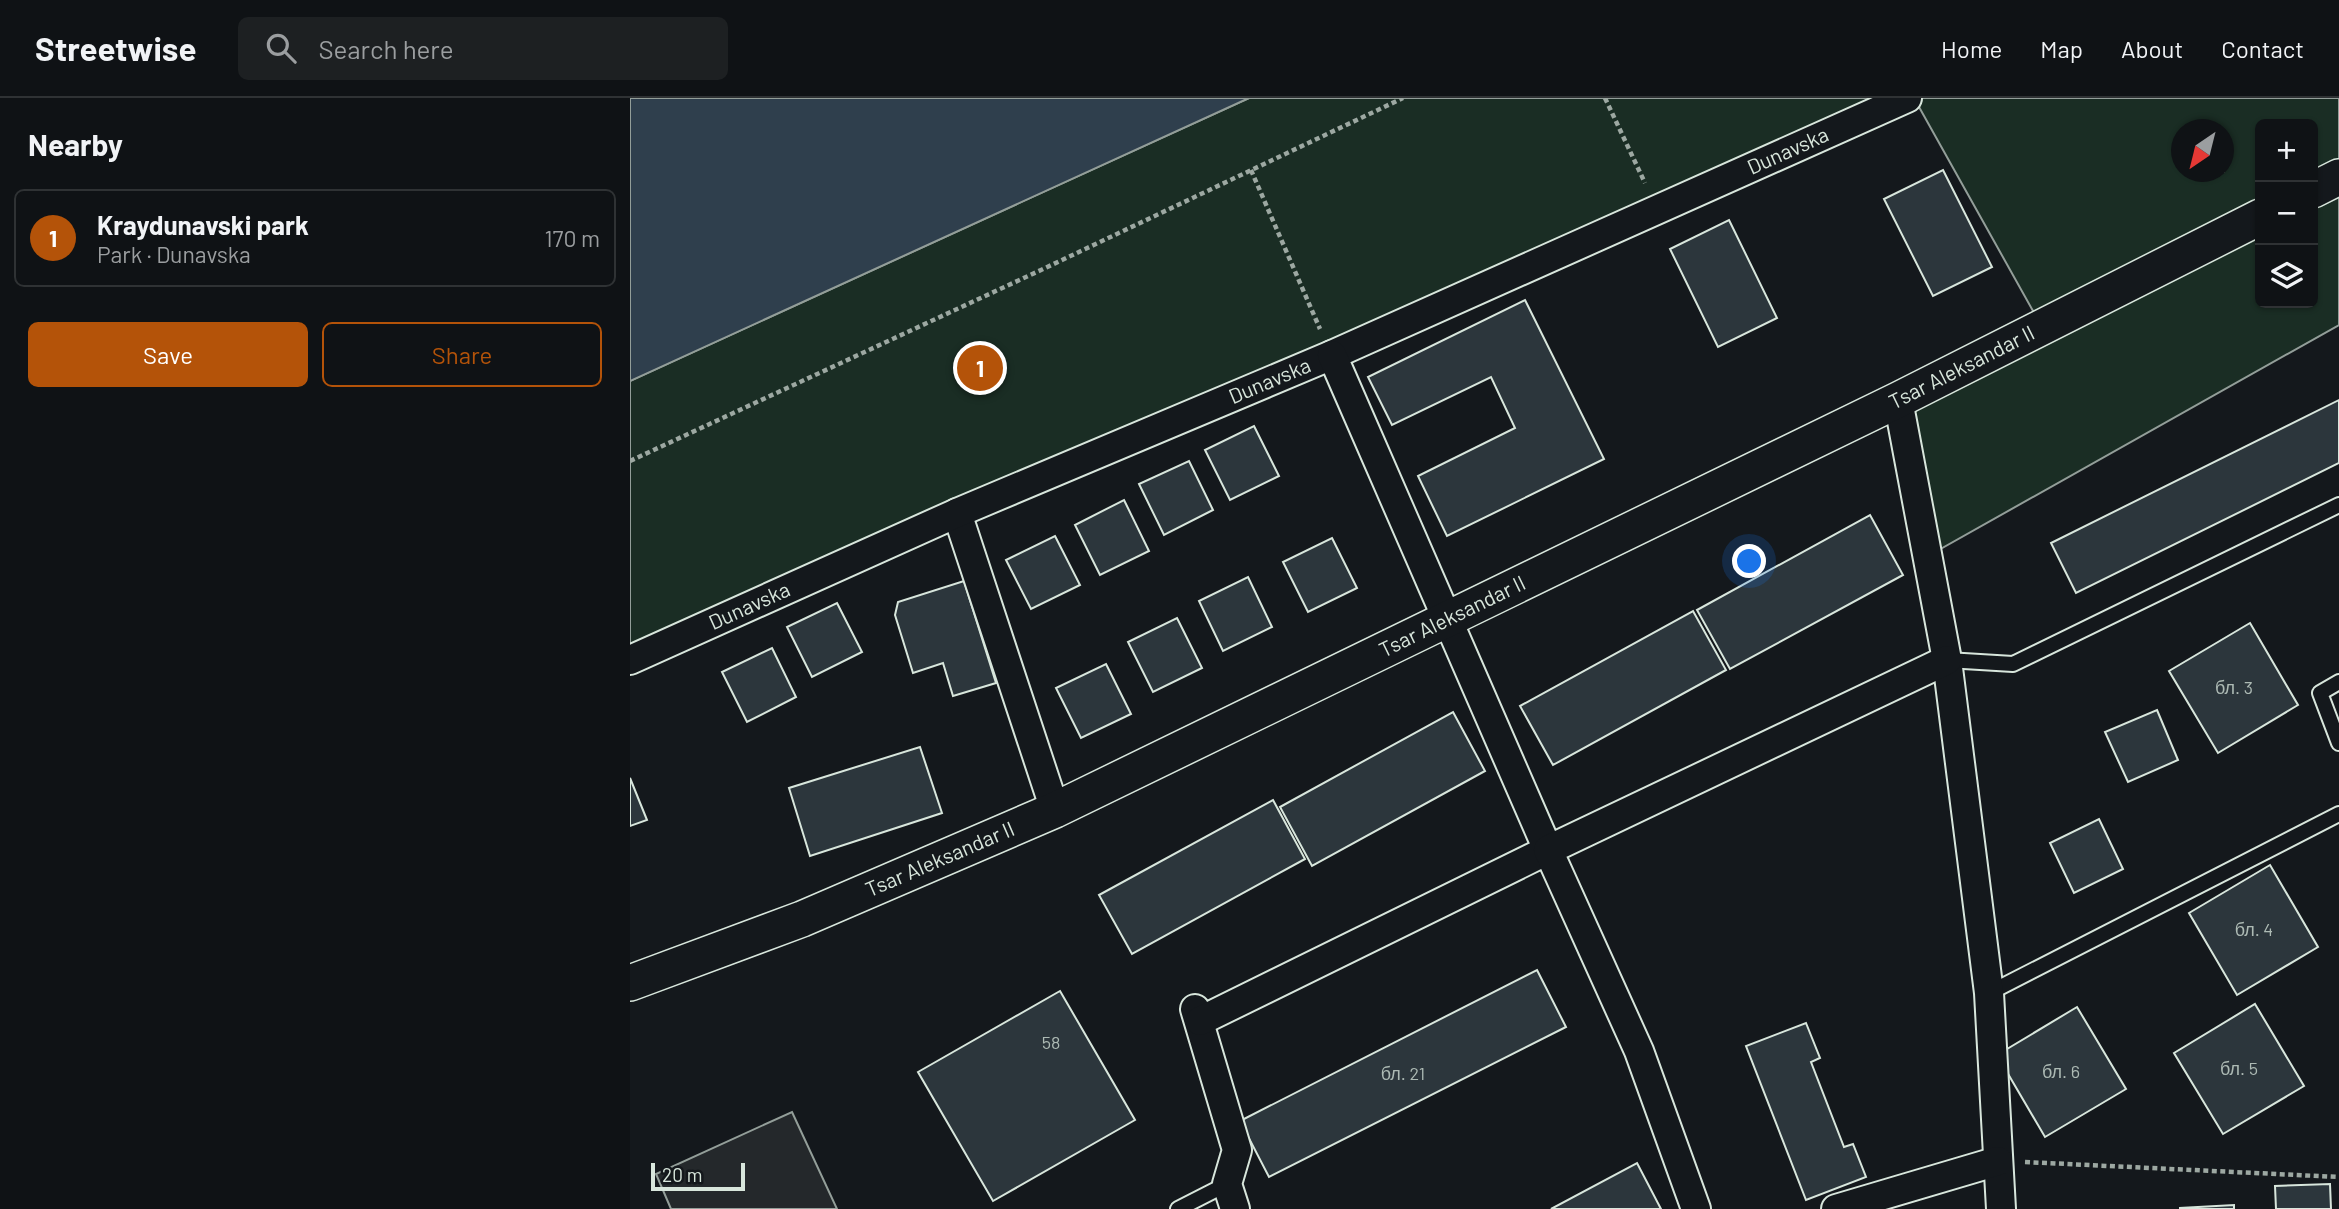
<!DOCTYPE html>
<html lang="en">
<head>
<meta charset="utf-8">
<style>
	:root { --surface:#0f1215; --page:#1d2022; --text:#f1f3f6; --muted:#9b9ea0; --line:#2f3234; --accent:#b45309 }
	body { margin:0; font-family:Barlow,sans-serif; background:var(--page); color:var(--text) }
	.controls { position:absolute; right:21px; top:21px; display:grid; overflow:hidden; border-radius:10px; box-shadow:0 2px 5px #0004 }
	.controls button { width:63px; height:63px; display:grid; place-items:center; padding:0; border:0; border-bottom:2px solid var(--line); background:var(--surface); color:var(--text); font:35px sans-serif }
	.compass { position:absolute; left:1541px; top:21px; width:63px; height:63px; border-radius:50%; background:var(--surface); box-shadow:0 2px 5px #0004; rotate:215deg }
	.scale { position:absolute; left:21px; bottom:18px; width:94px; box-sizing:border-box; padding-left:7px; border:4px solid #d8e6dc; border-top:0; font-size:19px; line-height:24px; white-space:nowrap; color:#d8e6dc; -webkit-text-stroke:5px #14181c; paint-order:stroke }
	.you { position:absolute; left:1120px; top:464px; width:24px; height:24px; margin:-18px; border:5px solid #fff; border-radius:50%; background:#1a73e8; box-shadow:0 0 0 10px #1a73e833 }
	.badge { display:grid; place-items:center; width:46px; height:46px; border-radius:50%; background:var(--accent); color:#fff; font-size:23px; font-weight:700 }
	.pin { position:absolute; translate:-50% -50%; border:4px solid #fff; box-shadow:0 2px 7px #0006 }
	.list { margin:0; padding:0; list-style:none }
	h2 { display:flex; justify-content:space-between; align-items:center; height:91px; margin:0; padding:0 28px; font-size:30px }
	h2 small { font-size:23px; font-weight:400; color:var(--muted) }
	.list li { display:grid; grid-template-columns:46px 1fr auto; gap:21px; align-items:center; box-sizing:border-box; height:98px; margin:0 14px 14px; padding:0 14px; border:2px solid var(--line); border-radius:10px }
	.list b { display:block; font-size:26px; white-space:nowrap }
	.list p { margin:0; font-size:23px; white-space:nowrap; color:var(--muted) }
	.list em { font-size:23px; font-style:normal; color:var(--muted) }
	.actions { display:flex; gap:14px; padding:21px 28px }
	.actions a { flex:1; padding:16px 0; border:2px solid var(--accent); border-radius:10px; text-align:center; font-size:24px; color:var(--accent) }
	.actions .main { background:var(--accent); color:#fff }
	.icon { flex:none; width:38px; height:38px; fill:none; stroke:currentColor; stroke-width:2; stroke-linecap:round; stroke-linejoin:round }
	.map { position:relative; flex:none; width:1709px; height:1111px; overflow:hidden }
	header { display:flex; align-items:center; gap:42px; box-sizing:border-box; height:98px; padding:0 35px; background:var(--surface); border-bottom:2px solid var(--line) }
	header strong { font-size:33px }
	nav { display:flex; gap:38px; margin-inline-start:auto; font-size:24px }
	.search { width:490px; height:63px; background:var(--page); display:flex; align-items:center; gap:18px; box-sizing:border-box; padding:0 24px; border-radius:10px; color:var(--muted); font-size:26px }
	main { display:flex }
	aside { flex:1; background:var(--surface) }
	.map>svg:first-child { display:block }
	.green { fill:#1a2d24; stroke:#939e99; stroke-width:2; fill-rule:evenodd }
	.parking { fill:#24282b; stroke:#939e99; stroke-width:2 }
	.water { fill:#2f3f4d; stroke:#939e99; stroke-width:2 }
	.building { fill:#2c363c; stroke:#d8e6dc; stroke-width:2 }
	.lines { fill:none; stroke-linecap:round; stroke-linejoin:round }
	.service-casing { stroke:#d8e6dc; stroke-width:18 }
	.minor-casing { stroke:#d8e6dc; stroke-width:32 }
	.tertiary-casing { stroke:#d8e6dc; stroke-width:38 }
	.path { stroke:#9da8a2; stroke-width:4.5; stroke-dasharray:5 3.5; stroke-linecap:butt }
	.service { stroke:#14181c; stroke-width:14 }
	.minor { stroke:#14181c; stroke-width:28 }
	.tertiary { stroke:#14181c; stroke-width:35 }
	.labels { text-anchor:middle; stroke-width:5; stroke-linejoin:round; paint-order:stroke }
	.number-label { font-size:18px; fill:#adbab4 }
	.street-label { font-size:21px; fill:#d8e6dc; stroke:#14181c }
</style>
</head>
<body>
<header>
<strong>Streetwise</strong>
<div class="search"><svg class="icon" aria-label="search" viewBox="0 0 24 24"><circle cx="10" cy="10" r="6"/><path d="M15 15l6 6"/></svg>Search here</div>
<nav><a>Home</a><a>Map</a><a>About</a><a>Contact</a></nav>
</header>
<main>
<aside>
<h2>Nearby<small></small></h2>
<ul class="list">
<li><span class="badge">1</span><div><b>Kraydunavski park</b><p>Park · Dunavska</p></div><em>170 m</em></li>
</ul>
<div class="actions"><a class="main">Save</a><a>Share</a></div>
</aside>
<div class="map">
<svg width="1709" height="1111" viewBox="0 0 1709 1111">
	<rect width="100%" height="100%" fill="#14181c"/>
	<g class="green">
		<path d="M619 0H1277L0 562V283Z"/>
		<path d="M1284 0H1709V227L1298 458 1268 302 1412 229ZM1630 26H1683V205H1630ZM1552 32H1594V74H1552Z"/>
	</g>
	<path class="parking" d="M162 1014 207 1111H41L26 1076Z"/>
	<path class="water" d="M0 0H619L0 283Z"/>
	<g class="building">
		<path d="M1313 72 1362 169 1303 198 1254 101Z"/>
		<path d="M1099 122 1147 220 1088 249 1040 151Z"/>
		<path d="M895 202 974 361 817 438 788 378 885 330 861 279 762 327 738 279Z"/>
		<path d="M1709 302V365L1446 495 1421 445Z"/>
		<path d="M624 328 649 378 600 402 575 352Z"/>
		<path d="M559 363 583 412 534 437 509 386Z"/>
		<path d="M494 402 519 453 470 477 445 427Z"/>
		<path d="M1240 417 1273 477 1100 571 1067 512Z"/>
		<path d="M425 438 450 487 401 511 376 462Z"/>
		<path d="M702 440 727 490 678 514 653 464Z"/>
		<path d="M618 479 642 529 593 553 569 503Z"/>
		<path d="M334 483 366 585 323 598 313 565 283 575 265 517 268 504Z"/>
		<path d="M207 505 232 554 182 579 157 529Z"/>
		<path d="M1063 513 1096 572 923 667 890 608Z"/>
		<path d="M547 520 572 570 523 594 498 544Z"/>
		<path d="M1620 525 1668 607 1588 655 1539 573Z"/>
		<path d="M142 550 166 599 117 624 92 574Z"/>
		<path d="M476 566 501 616 451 640 426 590Z"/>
		<path d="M1527 612 1548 662 1498 684 1475 634Z"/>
		<path d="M823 614 855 673 682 768 650 709Z"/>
		<path d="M290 649 312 715 180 758 159 690Z"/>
		<path d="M0 680 17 722 0 728Z"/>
		<path d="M643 702 675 761 502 856 469 797Z"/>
		<path d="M1469 721 1493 771 1444 795 1420 745Z"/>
		<path d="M1640 767 1688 849 1607 897 1559 815Z"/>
		<path d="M907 872 936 929 639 1079 610 1023Z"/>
		<path d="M430 893 505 1022 363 1103 288 974Z"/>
		<path d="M1625 906 1674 988 1593 1036 1544 955Z"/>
		<path d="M1447 909 1496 991 1415 1039 1367 957Z"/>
		<path d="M1176 925 1190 960 1181 964 1214 1049 1223 1046 1236 1079 1176 1102 1116 948Z"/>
		<path d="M1007 1065 1031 1111H921Z"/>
		<path d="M1700 1086 1701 1111H1646L1645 1088Z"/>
		<path d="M1604 1107V1111H1550V1110Z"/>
	</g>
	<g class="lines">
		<g class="service-casing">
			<g id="service">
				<path d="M1317 562 1383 566 1709 407"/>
				<path d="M1709 584 1690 595 1709 645"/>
				<path d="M1359 895 1709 716"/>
				<path d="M548 1111 597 1086"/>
			</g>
		</g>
		<g class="minor-casing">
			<g id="minor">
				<path d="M1268 302 1317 562 1359 895 1371 1111"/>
				<path d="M327 415 425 712"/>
				<path id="s1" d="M0 562 327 415 702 257 1277 0"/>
				<path d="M565 911 607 1052 597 1086 605 1111"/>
				<path d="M570 923 918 752 702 257"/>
				<path d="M1066 1111 1009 953 918 752 1317 562"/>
				<path d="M1206 1111 1368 1063"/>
			</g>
		</g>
		<g class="tertiary-casing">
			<g id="tertiary">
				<path d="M1683 92 1709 79"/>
				<path id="s2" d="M0 885 172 821 425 712 1268 302 1630 119"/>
			</g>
		</g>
		<g class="path">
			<path d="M975 0 1015 85"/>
			<path d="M621 72 690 231"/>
			<path d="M0 363 411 172 773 0"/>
			<path d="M1395 1064 1709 1079"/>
		</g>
		<use href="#service" class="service"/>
		<use href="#minor" class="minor"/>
		<use href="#tertiary" class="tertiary"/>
	</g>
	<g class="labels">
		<g class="number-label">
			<text x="1604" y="596">бл. 3</text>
			<text x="1624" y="838">бл. 4</text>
			<text x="421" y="951">58</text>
			<text x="1609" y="977">бл. 5</text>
			<text x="1431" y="980">бл. 6</text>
			<text x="773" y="982">бл. 21</text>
		</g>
		<g class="street-label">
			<text dy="7" stroke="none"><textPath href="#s1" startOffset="1265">Dunavska</textPath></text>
			<text dy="7" stroke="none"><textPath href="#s2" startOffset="1468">Tsar Aleksandar II</textPath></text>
			<text dy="7" stroke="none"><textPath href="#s1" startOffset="698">Dunavska</textPath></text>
			<text dy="7" stroke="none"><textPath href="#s1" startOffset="131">Dunavska</textPath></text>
			<text dy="7" stroke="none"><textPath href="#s2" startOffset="901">Tsar Aleksandar II</textPath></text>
			<text dy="7" stroke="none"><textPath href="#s2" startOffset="334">Tsar Aleksandar II</textPath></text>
		</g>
	</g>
</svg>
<div class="controls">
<button>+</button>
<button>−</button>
<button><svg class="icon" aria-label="layers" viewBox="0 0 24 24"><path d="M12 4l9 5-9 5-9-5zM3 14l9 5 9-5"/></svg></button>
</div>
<svg class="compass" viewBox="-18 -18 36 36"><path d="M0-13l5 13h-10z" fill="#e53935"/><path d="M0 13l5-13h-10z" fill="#9b9ea0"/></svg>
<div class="scale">20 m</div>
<div class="you"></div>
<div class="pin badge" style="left:350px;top:270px">1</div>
</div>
</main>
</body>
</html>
